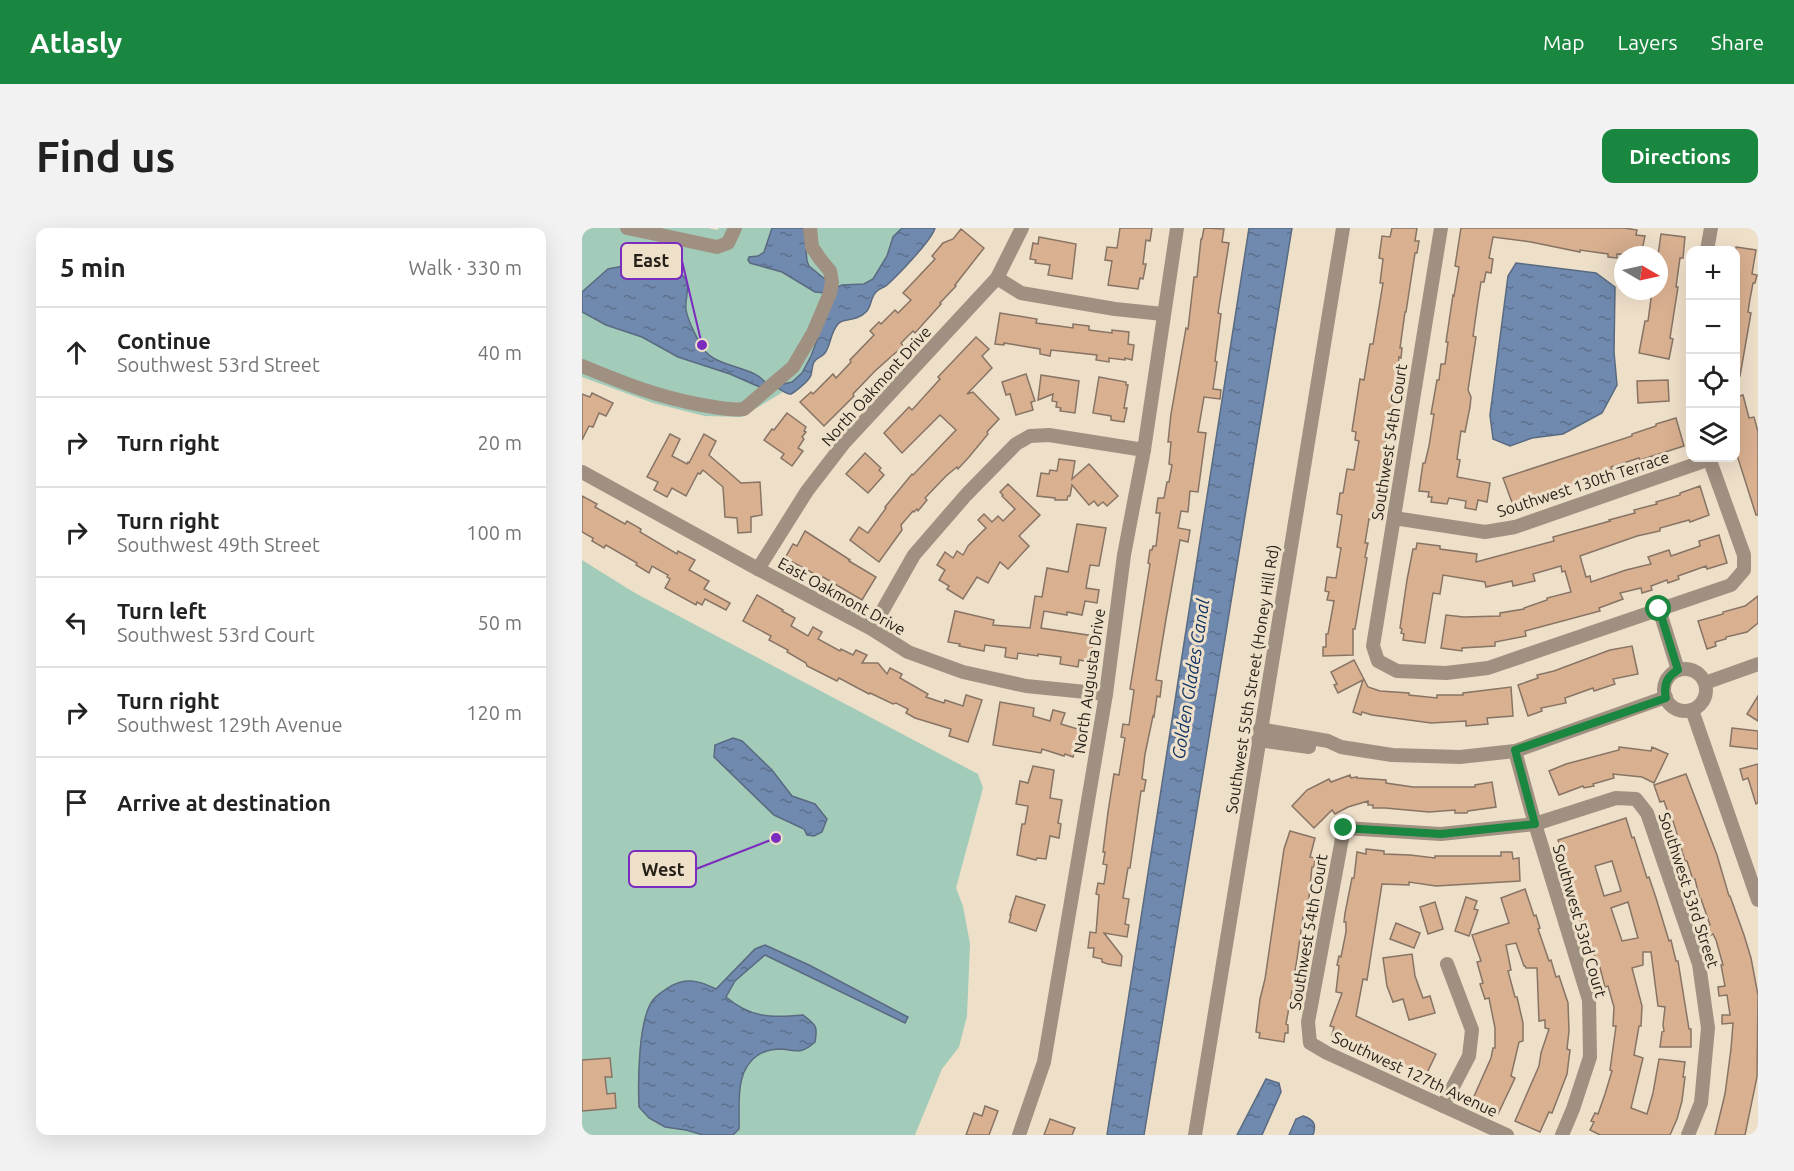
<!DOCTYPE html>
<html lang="en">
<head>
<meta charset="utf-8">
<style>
	:root { --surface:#fff; --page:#f2f2f2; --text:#222; --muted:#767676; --line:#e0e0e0; --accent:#19873f }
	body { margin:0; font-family:Ubuntu,sans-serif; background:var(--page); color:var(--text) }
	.controls { position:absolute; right:18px; top:18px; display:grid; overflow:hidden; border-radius:12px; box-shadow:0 6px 24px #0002 }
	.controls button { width:54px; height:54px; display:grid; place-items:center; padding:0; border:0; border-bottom:2px solid var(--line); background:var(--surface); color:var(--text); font:30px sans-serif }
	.compass { position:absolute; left:1032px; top:18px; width:54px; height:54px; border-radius:50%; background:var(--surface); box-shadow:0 6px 24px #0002; rotate:99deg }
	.stop { position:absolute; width:18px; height:18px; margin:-14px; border:4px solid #19873f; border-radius:50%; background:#fff }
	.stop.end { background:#19873f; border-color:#fff; box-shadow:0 2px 6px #0008 }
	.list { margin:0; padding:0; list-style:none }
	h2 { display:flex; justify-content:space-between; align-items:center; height:78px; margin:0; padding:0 24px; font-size:26px }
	h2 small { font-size:20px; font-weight:400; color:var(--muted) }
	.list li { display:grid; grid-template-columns:39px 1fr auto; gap:18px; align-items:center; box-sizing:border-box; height:90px; padding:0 24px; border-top:2px solid var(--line) }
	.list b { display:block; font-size:22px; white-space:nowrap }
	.list p { margin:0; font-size:20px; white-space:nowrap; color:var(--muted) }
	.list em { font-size:20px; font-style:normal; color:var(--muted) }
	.icon { flex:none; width:33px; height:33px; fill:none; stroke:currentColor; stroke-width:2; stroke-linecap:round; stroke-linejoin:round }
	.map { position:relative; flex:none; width:1176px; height:907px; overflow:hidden; border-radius:12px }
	header { display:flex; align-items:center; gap:36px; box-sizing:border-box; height:84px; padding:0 30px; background:var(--accent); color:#fff }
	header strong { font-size:28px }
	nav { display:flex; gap:33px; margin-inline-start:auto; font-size:21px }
	.intro { display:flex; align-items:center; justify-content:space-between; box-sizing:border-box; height:144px; padding:0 36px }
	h1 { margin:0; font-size:42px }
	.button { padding:15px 27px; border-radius:12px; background:var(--accent); color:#fff; font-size:21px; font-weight:700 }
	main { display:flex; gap:36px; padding:0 36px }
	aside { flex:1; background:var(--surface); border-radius:12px; box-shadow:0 6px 24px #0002 }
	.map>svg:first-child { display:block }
	.grass { fill:#a3cbb9 }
	.water { fill:url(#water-ripples); stroke:#596a81; stroke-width:1.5 }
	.building { fill:#d9b090; stroke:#877465; stroke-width:1.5; fill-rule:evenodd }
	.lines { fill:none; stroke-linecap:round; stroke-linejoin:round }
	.minor { stroke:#a09081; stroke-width:14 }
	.route { stroke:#19873f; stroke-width:8 }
	.labels { text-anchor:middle; stroke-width:6; stroke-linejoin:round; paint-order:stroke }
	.street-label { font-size:16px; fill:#241f17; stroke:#eedfc9 }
	.water-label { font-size:18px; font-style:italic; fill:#103464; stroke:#eedfc9 }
	.leader { fill:none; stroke:#7b2cbf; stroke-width:2 }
	.callout-dot { fill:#7b2cbf; stroke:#eedfc9; stroke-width:2 }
	.callout { fill:#eedfc9; stroke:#7b2cbf; stroke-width:2 }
	.callout-label { font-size:18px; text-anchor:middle; font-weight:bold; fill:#241f17 }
</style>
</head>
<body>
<header>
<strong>Atlasly</strong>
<nav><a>Map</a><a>Layers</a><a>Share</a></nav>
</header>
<div class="intro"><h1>Find us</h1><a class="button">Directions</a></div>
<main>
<aside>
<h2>5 min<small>Walk · 330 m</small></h2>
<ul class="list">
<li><svg class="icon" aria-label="ahead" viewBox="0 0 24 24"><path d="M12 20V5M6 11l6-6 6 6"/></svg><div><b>Continue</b><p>Southwest 53rd Street</p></div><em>40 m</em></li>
<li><svg class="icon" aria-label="right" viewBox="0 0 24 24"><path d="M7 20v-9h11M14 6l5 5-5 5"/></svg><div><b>Turn right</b></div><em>20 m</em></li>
<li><svg class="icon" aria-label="right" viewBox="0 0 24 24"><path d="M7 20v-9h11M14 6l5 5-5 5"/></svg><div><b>Turn right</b><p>Southwest 49th Street</p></div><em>100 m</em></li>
<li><svg class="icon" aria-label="left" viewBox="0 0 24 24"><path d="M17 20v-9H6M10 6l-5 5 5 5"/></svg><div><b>Turn left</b><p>Southwest 53rd Court</p></div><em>50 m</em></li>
<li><svg class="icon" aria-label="right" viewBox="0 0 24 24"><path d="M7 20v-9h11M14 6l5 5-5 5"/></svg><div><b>Turn right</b><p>Southwest 129th Avenue</p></div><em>120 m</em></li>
<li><svg class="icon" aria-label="arrive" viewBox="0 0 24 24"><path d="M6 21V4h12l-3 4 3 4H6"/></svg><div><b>Arrive at destination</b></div></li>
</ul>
</aside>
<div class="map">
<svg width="1176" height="907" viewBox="0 0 1176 907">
	<defs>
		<pattern id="water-ripples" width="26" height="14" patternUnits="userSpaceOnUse" patternTransform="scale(1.5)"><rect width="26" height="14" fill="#708aaf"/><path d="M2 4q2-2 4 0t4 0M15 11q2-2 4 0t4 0" fill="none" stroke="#5c708d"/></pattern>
	</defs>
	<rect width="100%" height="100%" fill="#eedfc9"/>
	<g class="grass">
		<path d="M0 0H126L135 2 137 0H342L259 86 219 153 160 189 123 188 71 175 0 149Z"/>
		<path d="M0 332 53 365 396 546 401 560 374 660 381 678 388 716 385 788 377 819 360 841 333 907H0Z"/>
	</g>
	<g class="water">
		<path d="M190 0H222L225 33 227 38 244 52 243 65 233 64 200 44 168 35 166 32 167 29 176 28 182 24Z"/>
		<path d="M320 0H353C350 12 316 47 305 57 302 60 297 60 294 64 288 70 290 78 284 84 273 95 261 89 256 96 248 105 249 117 243 125 239 130 235 129 232 134 230 138 230 143 229 147 228 152 213 164 209 166 205 167 200 162 196 160L197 157 210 154 220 145 229 128 255 59 260 57 282 56 291 51 305 28 311 9Z"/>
		<path d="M667 0H710L562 907H525Z"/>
		<path d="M934 35 1014 45 1033 59 1032 124 1035 157 1020 185 981 206 950 210 928 218 911 211 908 187 926 48Z"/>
		<path d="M47 37C63 37 87 35 100 47 111 56 102 70 104 82 106 93 117 116 124 124 138 140 175 139 184 156L180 160 148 146 96 129 60 109 24 97 0 84V64L26 41Z"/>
		<path d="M151 510 160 513 190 542 210 568 233 576 245 591 240 604 232 608 225 607 222 601 192 587 132 529 133 517Z"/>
		<path d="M183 717 227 737 326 789 323 795 183 727 153 753 144 769C169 790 189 790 221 787 234 797 236 798 233 814 220 826 215 823 199 821 190 821 184 822 176 827 152 843 158 876 157 901L151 907H121L104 902 83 899 67 890 57 879C56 854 56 791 71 772 76 766 83 762 89 758 105 749 118 753 134 761L173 721Z"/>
		<path d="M684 851 697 855 699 864 680 907H655Z"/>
		<path d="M721 888C731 891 735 896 731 907H707L714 891Z"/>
	</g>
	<g class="building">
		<path d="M538 0H570L568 13 564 12 561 36H564L561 51 558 50 556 61 526 57 530 33 523 32 525 19 535 20Z"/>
		<path d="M622 0 642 1 640 14 647 15 636 85 639 86 633 133 635 134 631 161 639 162 638 171 622 169 616 204 624 205 616 264 608 263 606 284 599 283 596 300 608 302 606 314 598 312 584 391 574 452 580 453 578 469 575 468 572 489 571 488 563 526 560 551 564 552 562 563H559L548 640H546L541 670 547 671 543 696 547 697 545 709 522 705 540 728 539 738 526 736 520 734V731L511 729 512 720H506L508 704 514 705 517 667 514 666 516 655 522 656 525 637 521 636 523 624H521L526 584 532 546 537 547 543 510 539 509 541 496 547 497 552 462 548 461 568 336 566 335 568 322H570L571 318H574L578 285H574L576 270H582L585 254H587L590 237 587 236 589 214H586L589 186 604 100 606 101 612 49H615L619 11H620Z"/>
		<path d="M810 0H835L833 13H837L835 25H833L824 84H823L818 120H820L819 130 817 129 811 181 808 180 806 197 796 258H799L798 267H795L791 292 787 291 783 315H786L783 329 785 330 773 401H771V427L741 428V419H744V406H746L752 373 745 372 747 364 743 363 745 349 754 350 759 320 755 319 760 287 755 286 758 265H761L765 241 772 242 777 213 773 212 774 204 770 203 778 151 782 152 788 116H791L801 55H798L801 31 797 30 800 8 808 9Z"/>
		<path d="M879 0H1042L1055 2 1054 7 1063 8 1059 27 1035 26V30L1026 29V26L998 22V24L949 14 911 9 907 30 911 31 909 45 904 44 902 54H899L896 73 891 108 894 109 886 162 889 169 888 179 883 204 879 203 875 231 878 232 875 249 908 255 905 274 896 272 894 282 883 280 884 273 867 270 865 276 849 274 850 269H846L847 264 837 263 841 235H843L847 218 852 186H849L855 152H857L859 136H863L866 114H864L871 67 872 68 877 39 873 38Z"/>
		<path d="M379 1 402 20 373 57 374 58 358 75 359 76 333 105 331 103 319 115 321 118 293 143 271 166 272 168 242 198 218 174 229 164 231 166 251 146 254 150 269 134 268 132 292 107 288 103 297 94 299 96 313 82 316 85 329 72 321 65 353 31 350 28 361 15 371 11Z"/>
		<path d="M1079 6 1103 9 1101 30H1098L1094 59H1096L1088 110 1091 111 1087 131 1057 125 1063 93H1066L1070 63H1077L1076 27Z"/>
		<path d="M457 9 494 16 490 51 466 47 468 37 453 35 454 32 448 31 451 15 456 16Z"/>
		<path d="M1154 19 1174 22 1170 46 1175 47 1173 55H1171L1168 71 1166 84 1169 85 1158 148 1154 147Z"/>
		<path d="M418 85 455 91 454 95 477 98 491 100V96L507 98V102L530 105V102L547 104 546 116 552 117 550 132 543 130V132L527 130V134L514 132 515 127 469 122 468 128 458 126V121L422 115V117L413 116Z"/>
		<path d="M394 109 407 121 400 128 410 140 385 166 391 164 417 191 405 204 406 206 387 229 376 241 375 239 364 248 343 270 345 272 336 283 335 281 332 284 331 283 319 297 320 302 297 334 268 312 277 299 286 305 304 280 303 279 330 246 331 247 374 202 358 187 320 225 302 205 327 179 330 182 358 151 356 149Z"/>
		<path d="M444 146 453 173 449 174 451 182 434 187 428 166 424 167 420 154Z"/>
		<path d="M459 147 497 153 493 185 478 183 479 180 474 179 475 174 470 173 471 166 456 172Z"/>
		<path d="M517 149 544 154V157H546L542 180H545L542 194 529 192V188L511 185Z"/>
		<path d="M1086 152 1087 173 1056 175 1055 153Z"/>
		<path d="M10 165 31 175 24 188 17 185 11 199 7 198 0 212V166L8 169Z"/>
		<path d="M1161 167 1167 190 1172 189 1176 204V287H1174L1154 224V169Z"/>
		<path d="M205 185 224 199 222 203 224 204 220 209 222 211 216 220 221 223 210 238 199 230 202 226 182 212 190 201 192 202Z"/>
		<path d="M1094 190 1102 218 1058 232 1057 230 1029 239 1030 242 994 256 950 268 951 270 931 277 921 250 1050 208V206L1074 198V196Z"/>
		<path d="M88 206 98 211 90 228 105 236 106 234 107 235 122 206 134 213 127 227 128 228 159 255 178 254 180 287 169 289V304L156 305 155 290 143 289 141 259 121 242 118 246 116 245 104 268 90 260 85 269 72 262 76 254 65 249Z"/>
		<path d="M283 225 299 240 297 242 302 247 286 265 264 246Z"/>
		<path d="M477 231 493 233 490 251 507 236 536 268 525 278 521 274 516 278 512 273 507 277 490 257 488 268H486L485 272H473V270L455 268 459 245 467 246 468 242 475 243Z"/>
		<path d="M426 256 458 287 437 308 447 318 426 341 418 334 406 355 395 349 381 371 365 361 367 358 357 352 363 342 355 337 363 324 371 330 375 323 381 327 386 318 404 300 396 292 402 286 410 294 416 288 421 293 433 281 420 268 421 267 418 264Z"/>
		<path d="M1118 258 1127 287 1108 294 1107 292 1078 300V303L1055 308 998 328 1004 349 1008 348 1009 354 1044 342 1069 336 1066 329 1087 322 1089 328 1118 318 1117 313 1137 307 1145 335 1125 341 1124 338 1096 348 1097 351 1086 355 1085 352 1069 358 1070 362 1060 365 1059 360 1038 365 1041 371 1017 380 1018 383 943 403 944 408 913 414V418L880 420V423L859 420 864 387 882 389 918 388V385L942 381V380L965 372V370L989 364 983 343 980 344 979 338 951 346 953 353 931 358 930 353 904 359 903 354 861 347 858 366 851 365 843 415 821 412 822 406 819 405 820 401 818 400 825 352 831 321H834L835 315 858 318V321L895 326 894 334 972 313 971 309 1028 293 1027 292 1053 285 1052 282 1075 276 1074 274 1098 267V265Z"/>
		<path d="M0 268 15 276 13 279 43 296 45 293 59 301 58 304 95 326 96 323 113 332 107 342 127 353 122 361 148 375 144 382 123 371 120 377 115 374 114 377 83 360 88 351 85 349 86 347 70 338 67 345 54 337 55 335 24 317 22 320 10 313 11 310 0 304Z"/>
		<path d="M495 296 524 300 517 338 508 337 504 360 517 362 515 375 503 373 500 387 485 384V387L462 383 459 400 512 408 508 434 497 432 496 439 478 436 479 429 456 426V428L436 425 435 431 423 429 424 420 403 417 402 423 377 418 378 416 366 414 373 383 412 392 411 397 448 400 453 368 460 369 465 340 486 344Z"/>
		<path d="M223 303 268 332 267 333 294 349 280 372 241 349 240 350 203 330 211 316 215 318Z"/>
		<path d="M175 367 201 382 200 383 213 390 209 398 226 408 231 399 240 404 236 411 258 423 259 421 271 427 274 422 285 427 280 435H296L305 446 308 440 320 446 318 450 346 466 344 469 362 475 363 472 381 478 384 467 400 472 386 514 367 508 369 501 333 490 324 485 326 481 314 475 311 476 288 465 287 466 257 450 255 453 225 438 224 435 205 424 206 422 187 412 189 408 161 393Z"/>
		<path d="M1176 368V395L1165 404 1144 409V411L1133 414 1134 418 1125 421 1116 393 1141 386V384L1163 378Z"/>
		<path d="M1050 418 1056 446 1031 451 1033 456 1012 463 1011 460 983 470 984 475 959 480 960 483 946 488 936 457 956 450 955 447 972 443 1028 422Z"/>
		<path d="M772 432 786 459 798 463 827 465V467L855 470V467H881V465L929 459 931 488 905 490 906 496 884 498V493L849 495 790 487 780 484 779 487 771 484 781 452 756 465 752 457 755 456 749 444Z"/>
		<path d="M1176 468V493L1165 486Z"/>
		<path d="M418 474 452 480 451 488 468 493 471 482 483 485 479 496 499 502 491 529 483 526 482 528 460 521 459 525 411 517Z"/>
		<path d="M1150 500 1176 503V521L1148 518Z"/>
		<path d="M1037 519 1069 523 1070 519 1086 526 1072 555 1060 549 1031 546 1032 550 1011 556 1012 558 1002 560 1001 558 977 567 967 543 984 536 1037 522Z"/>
		<path d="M1176 536V575L1174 576 1166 550 1161 552 1158 541Z"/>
		<path d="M451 538 472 542 468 570 480 572 476 595 479 596 477 610 468 608 464 631 455 630 454 632 435 627 440 596H443L446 578 434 576 438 553 446 555Z"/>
		<path d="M1104 546 1135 627 1147 668H1148L1162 707 1169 730 1176 767 1175 849 1163 907H1133L1143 866 1149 821 1151 795 1140 796V787H1148L1145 767 1137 768 1136 759 1143 758 1139 737H1141L1134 712 1131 706 1127 708 1124 698 1128 697 1119 671 1118 672 1113 651 1111 652 1105 633H1103L1091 593H1089L1082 573 1078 574 1072 557Z"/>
		<path d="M768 547 769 550 775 549V550L804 552V555L831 559H893V557L910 554 914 579 886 583 885 585H873V582L847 584 803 580H791V577H786V573L766 579 753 586 750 582 732 600 710 578 725 562 747 551 749 554Z"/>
		<path d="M1044 590 1050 610 1052 609 1065 650 1067 649 1074 670 1087 713 1089 712 1094 733H1096L1107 801H1109V819H1078L1080 804 1082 803 1081 797 1083 779 1076 778 1069 724H1061V737L1050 740 1060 778 1059 798H1057L1052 827 1061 830 1049 880 1065 886 1071 865 1077 831 1103 834 1101 849H1103L1100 873 1095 891 1088 907H1018L1008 902 1012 894 1009 893 1013 885 1016 886 1023 866 1030 843 1028 842 1034 798H1031L1032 779 1026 758 1023 759 1017 736H1015L1002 693 998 694 996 687 991 689 988 679 992 677 985 655 989 654 976 612ZM1030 633 1039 663 1022 668 1013 638ZM1046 674 1056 710 1040 713 1029 680Z"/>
		<path d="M708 603 733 610 728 629 733 630 732 639H730L725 690 721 689 715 731 711 755 715 756 714 764 710 763 704 796 706 797V805H703L702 814 677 810 678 805 674 804 678 771 683 751 702 621Z"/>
		<path d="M784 621 802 623V626L828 627 853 630V628H919V624H930L931 631 937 630 938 653 854 658 827 654V657L800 656 785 752 781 751 774 788 854 826 843 849 802 829 801 831 750 807 752 799 748 798 760 765 754 764 757 738 755 737 757 728 759 729 764 704V694H762L763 685 770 650H772L775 624 784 626Z"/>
		<path d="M943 661 952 688 954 687 958 700 956 701 967 733 969 732 974 749 977 748 986 775 987 803 985 821 988 822 985 846 970 885 967 884 958 904 933 893 957 838 959 825 967 801 963 800V792L957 793 955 740H944L943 738H942L934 715 924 717 929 742 926 743 933 769H935L941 795V813L937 814 929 848 933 850 916 886 890 873 909 830 911 820H913V800L907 770 903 771 898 756 901 755 895 734 899 733 890 707 927 695 919 670Z"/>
		<path d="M434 668 463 677 454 703 427 694 429 687H428Z"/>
		<path d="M884 669 895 673 892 681 896 682 887 708 873 703Z"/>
		<path d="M853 674 861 701 846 706 838 679Z"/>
		<path d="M814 695 838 705 832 720 808 711Z"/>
		<path d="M830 726 833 748 841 770 848 768 853 785 827 792 821 771 811 774 805 758 801 730Z"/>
		<path d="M28 830 30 849H23L25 866 33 865 34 880 0 883V832Z"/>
		<path d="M403 878 416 883 407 907H384L392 885 400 888Z"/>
		<path d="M468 891 493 900 490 907H462Z"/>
	</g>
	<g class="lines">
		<g class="minor">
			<path d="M45 0 135 19 146 15 153 0"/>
			<path d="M859 0 791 418 796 433 815 443 864 445 906 440 1149 357 1162 342V327L1127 230"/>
			<path d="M1125 22 1129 0"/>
			<path d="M415 50 439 65 533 81 581 86"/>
			<path d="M0 138C41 155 76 169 120 177 134 179 148 183 162 181L211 139 231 105 248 65 250 54 248 43 238 31 230 19 228 0"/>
			<path d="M0 244 176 341 290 401 326 424 381 444 444 458 524 466"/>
			<path d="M812 290 903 304 933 299 1128 231"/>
			<path d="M176 341 225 263 262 215 415 50 440 0"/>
			<path d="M1077 381 1096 442"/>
			<path d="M290 401 332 327 384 267 434 216 448 208 467 207 562 222"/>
			<circle cx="1103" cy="462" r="21"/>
			<path d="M1123 455 1176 436"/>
			<path d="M1110 482 1176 672"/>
			<path d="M678 501 746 513 759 519 810 527 878 529 933 523 1084 469"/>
			<path d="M676 512 727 519"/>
			<path d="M933 523 953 596 1007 772 1008 829 991 881 980 907"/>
			<path d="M861 878 887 828 890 802 865 736"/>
			<path d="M437 907 462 834 524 466 542 327 562 222 595 0"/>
			<path d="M613 907 761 0"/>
			<path d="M925 907 745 825 728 815 726 794 762 600 859 606 953 596 1034 570 1054 571 1065 585 1117 736 1126 800 1119 875 1106 907"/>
		</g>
	</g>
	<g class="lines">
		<path class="route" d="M762 600 859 606 953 596 933 522 1084 470C1081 457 1085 448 1096 442L1077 381"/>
	</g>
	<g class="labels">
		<g class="street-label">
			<text transform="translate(294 158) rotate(-48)" y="6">North Oakmont Drive</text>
			<text transform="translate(807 214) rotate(-81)" y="6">Southwest 54th Court</text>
			<text transform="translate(1001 256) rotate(-18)" y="6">Southwest 130th Terrace</text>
			<text transform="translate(260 368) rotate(29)" y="6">East Oakmont Drive</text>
			<text transform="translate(670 451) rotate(-81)" y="6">Southwest 55th Street (Honey Hill Rd)</text>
			<text transform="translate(507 453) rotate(-82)" y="6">North Augusta Drive</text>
			<text transform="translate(1107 662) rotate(72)" y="6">Southwest 53rd Street</text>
			<text transform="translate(998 693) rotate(74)" y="6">Southwest 53rd Court</text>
			<text transform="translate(726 704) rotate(-80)" y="6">Southwest 54th Court</text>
			<text transform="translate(833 846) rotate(25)" y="6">Southwest 127th Avenue</text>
		</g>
		<g class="water-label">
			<text transform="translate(609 451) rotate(-81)" y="6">Golden Glades Canal</text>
		</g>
	</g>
	<path class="leader" d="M120 117L100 33M194 610L114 641"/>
	<g class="callout-dot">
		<circle cx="120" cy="117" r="6"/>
		<circle cx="194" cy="610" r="6"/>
	</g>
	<g class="callout">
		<rect x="39" y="15" width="61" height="36" rx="6"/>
		<rect x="47" y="623" width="67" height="36" rx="6"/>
	</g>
	<g class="callout-label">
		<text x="69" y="39">East</text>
		<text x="81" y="648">West</text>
	</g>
</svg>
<div class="controls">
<button>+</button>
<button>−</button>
<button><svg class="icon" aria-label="locate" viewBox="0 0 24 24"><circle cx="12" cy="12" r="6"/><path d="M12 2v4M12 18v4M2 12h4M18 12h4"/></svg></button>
<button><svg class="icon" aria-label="layers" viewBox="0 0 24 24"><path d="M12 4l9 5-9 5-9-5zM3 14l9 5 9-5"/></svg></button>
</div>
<svg class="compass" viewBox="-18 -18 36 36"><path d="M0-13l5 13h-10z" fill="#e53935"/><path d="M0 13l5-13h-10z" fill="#767676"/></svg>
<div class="stop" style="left:1077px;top:381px"></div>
<div class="stop end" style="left:762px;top:600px"></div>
</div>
</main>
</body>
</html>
